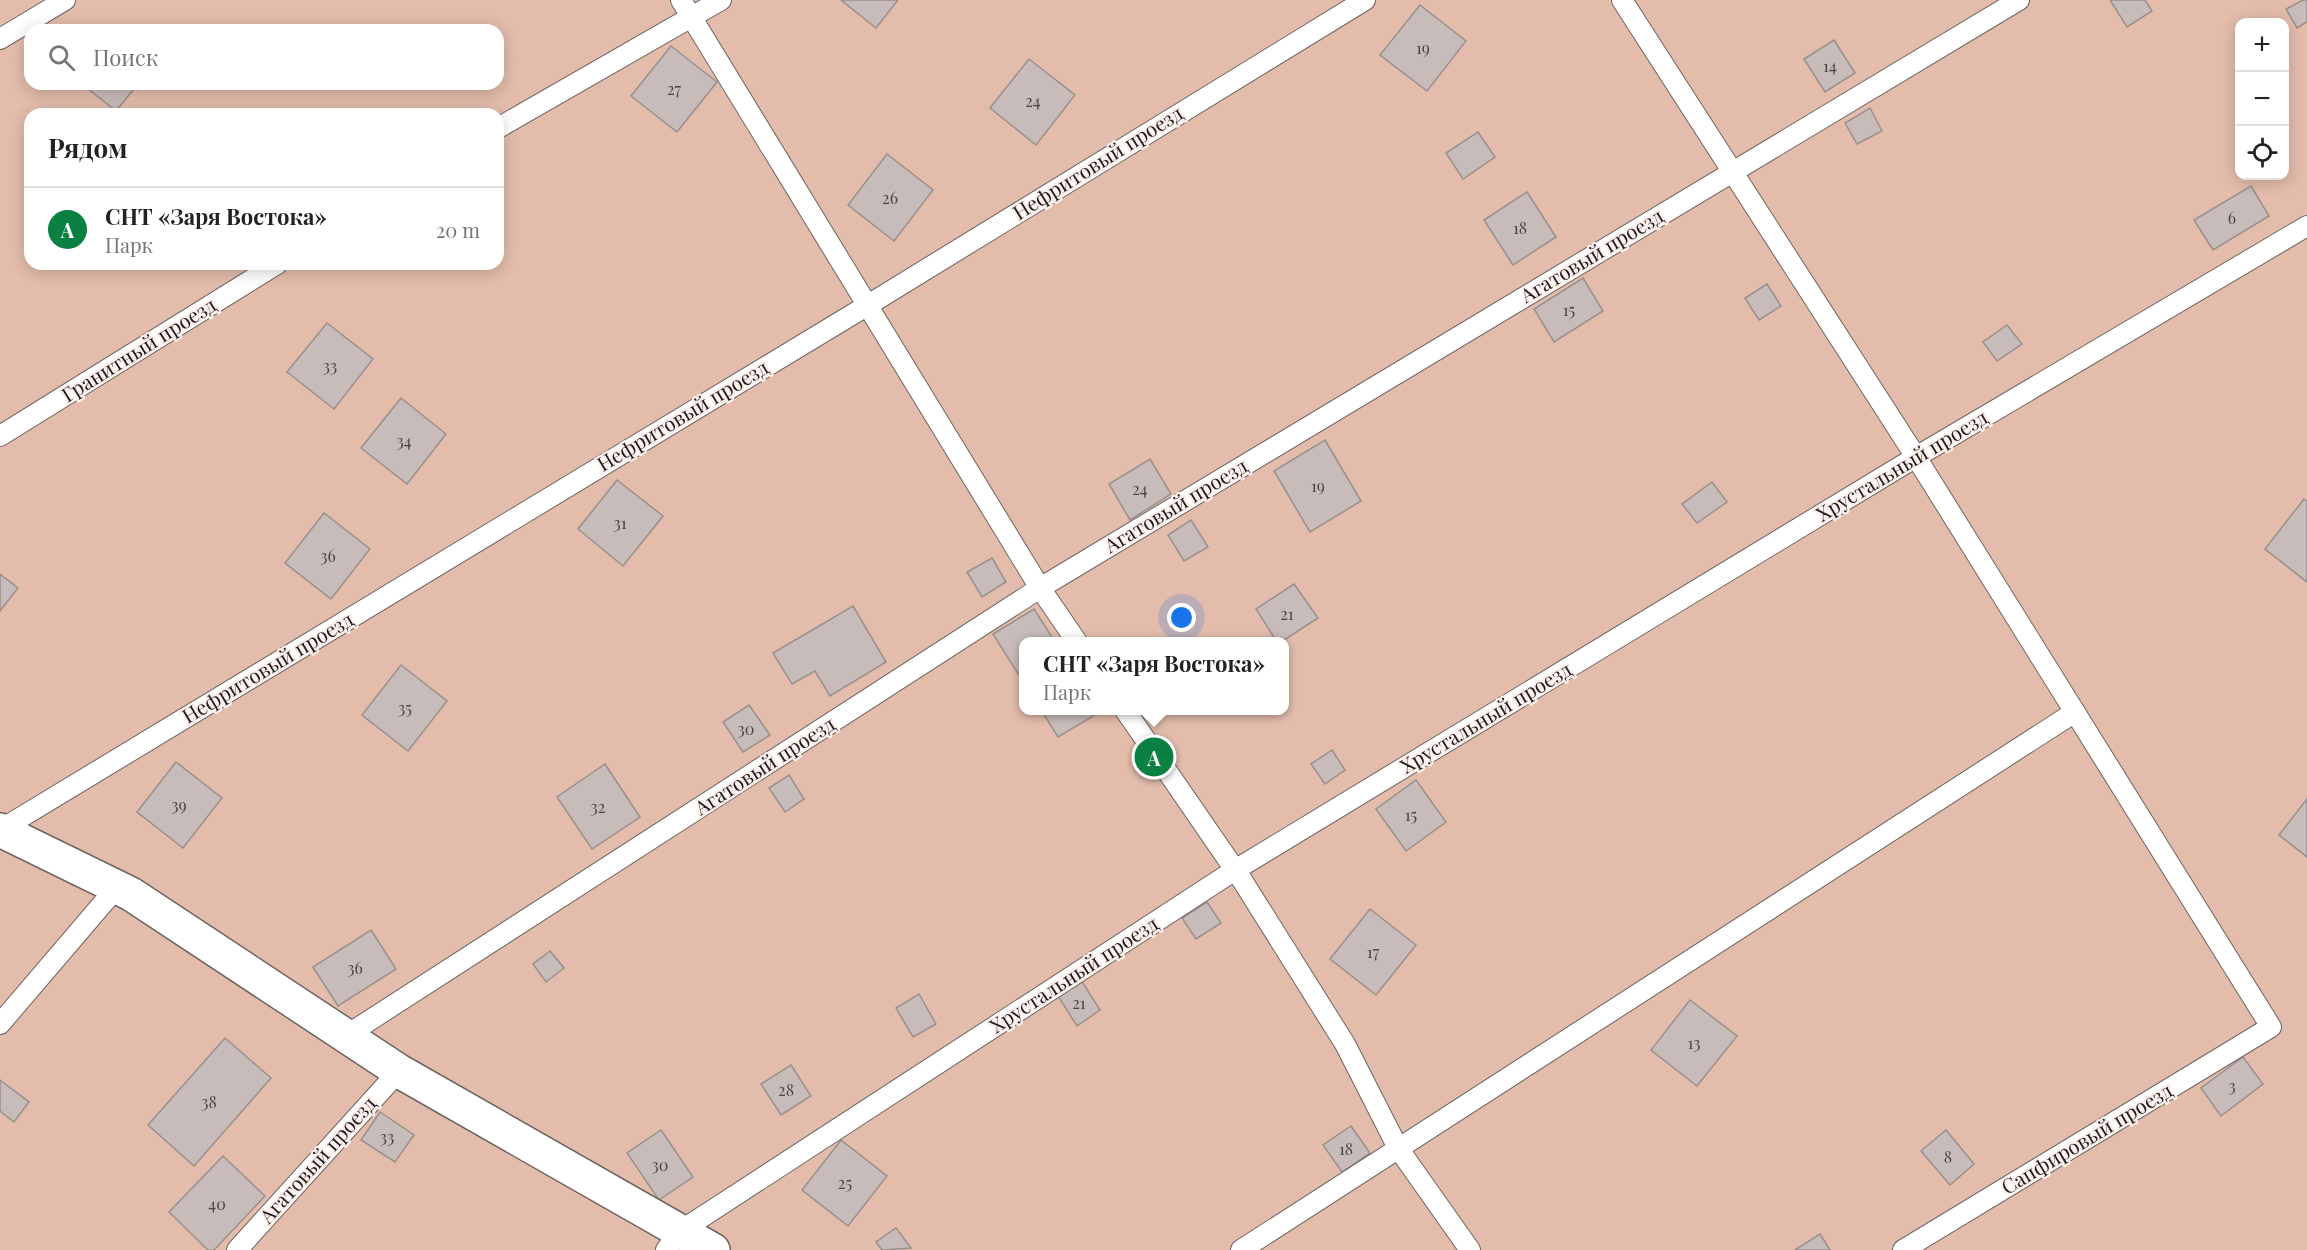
<!DOCTYPE html>
<html lang="ru">
<head>
<meta charset="utf-8">
<style>
	:root { --surface:#fff; --page:#f6f6f6; --text:#222; --muted:#767676; --line:#e0e0e0; --accent:#0b8043 }
	body { margin:0; font-family:"Playfair Display",serif; background:var(--page); color:var(--text) }
	.controls { position:absolute; right:18px; top:18px; display:grid; overflow:hidden; border-radius:12px; box-shadow:0 3px 15px #0003 }
	.controls button { width:54px; height:54px; display:grid; place-items:center; padding:0; border:0; border-bottom:2px solid var(--line); background:var(--surface); color:var(--text); font:30px sans-serif }
	.you { position:absolute; left:1182px; top:618px; width:21px; height:21px; margin:-15px; border:4px solid #fff; border-radius:50%; background:#1a73e8; box-shadow:0 0 0 9px #1a73e833 }
	.badge { display:grid; place-items:center; width:39px; height:39px; border-radius:50%; background:var(--accent); color:#fff; font-size:20px; font-weight:700 }
	.pin { position:absolute; translate:-50% -50%; border:3px solid #fff; box-shadow:0 2px 6px #0006 }
	.popup { position:absolute; left:1019px; top:637px; width:270px; height:78px; box-sizing:border-box; display:grid; place-content:center; border-radius:12px; background:var(--surface); filter:drop-shadow(0 2px 4px #0005); font-size:20px; white-space:nowrap; color:var(--muted) }
	.popup b { font-size:22px; color:var(--text) }
	.popup::after { content:''; position:absolute; left:50%; top:100%; margin-left:-12px; border:12px solid transparent; border-top-color:var(--surface) }
	.list { margin:0; padding:0; list-style:none }
	h2 { display:flex; justify-content:space-between; align-items:center; height:78px; margin:0; padding:0 24px; font-size:26px }
	h2 small { font-size:20px; font-weight:400; color:var(--muted) }
	.list li { display:grid; grid-template-columns:39px 1fr auto; gap:18px; align-items:center; box-sizing:border-box; height:84px; padding:0 24px; border-top:2px solid var(--line) }
	.list b { display:block; font-size:22px; white-space:nowrap }
	.list p { margin:0; font-size:20px; white-space:nowrap; color:var(--muted) }
	.list em { font-size:20px; font-style:normal; color:var(--muted) }
	.icon { flex:none; width:33px; height:33px; fill:none; stroke:currentColor; stroke-width:2; stroke-linecap:round; stroke-linejoin:round }
	.map { position:relative; flex:none; width:2307px; height:1250px; overflow:hidden }
	.search { position:absolute; background:var(--surface); box-shadow:0 3px 15px #0003; left:24px; top:24px; width:480px; height:66px; display:flex; align-items:center; gap:15px; box-sizing:border-box; padding:0 21px; border-radius:18px; color:var(--muted); font-size:22px }
	.panel { position:absolute; background:var(--surface); box-shadow:0 3px 15px #0003; left:24px; top:108px; width:480px; height:162px; border-radius:18px }
	.map>svg:first-child { display:block }
	.green { fill:#e3bcab; fill-rule:evenodd }
	.building { fill:#c7bcba; stroke:#998f8c; stroke-width:1.5 }
	.lines { fill:none; stroke-linecap:round; stroke-linejoin:round }
	.service-casing { stroke:#6d6460; stroke-width:22 }
	.minor-casing { stroke:#6d6460; stroke-width:36 }
	.service { stroke:#fff; stroke-width:20 }
	.minor { stroke:#fff; stroke-width:33 }
	.labels { text-anchor:middle; stroke-width:4.5; stroke-linejoin:round; paint-order:stroke }
	.number-label { font-size:16px; fill:#494342 }
	.street-label { font-size:20px; fill:#1f1b1a; stroke:#fbf0ec }
</style>
</head>
<body>
<div class="map">
<svg width="2307" height="1250" viewBox="0 0 2307 1250">
	<rect width="100%" height="100%" fill="#eee3df"/>
	<path class="green" d="M0 0H2307V1250H0ZM2240 22H2284V176H2240ZM30 30H498V84H30ZM30 114H498V264H30ZM1024 642H1284V710H1024Z"/>
	<g class="building">
		<path d="M841 0H898L876 28Z"/>
		<path d="M2110 0H2145L2152 11 2127 27Z"/>
		<path d="M2303 0H2307V22L2297 28 2286 9Z"/>
		<path d="M1420 5 1466 41 1427 91 1380 55Z"/>
		<path d="M1834 40 1855 73 1825 92 1804 59Z"/>
		<path d="M671 46 717 82 677 132 631 96Z"/>
		<path d="M1029 59 1075 95 1036 145 990 108Z"/>
		<path d="M82 84H138L116 111Z"/>
		<path d="M1870 108 1882 131 1857 144 1845 123Z"/>
		<path d="M1478 132 1495 157 1463 179 1446 153Z"/>
		<path d="M887 154 933 190 894 241 848 205Z"/>
		<path d="M2251 186 2269 216 2213 250 2194 220Z"/>
		<path d="M1527 192 1556 237 1513 265 1484 220Z"/>
		<path d="M1583 278 1603 311 1554 342 1534 309Z"/>
		<path d="M1767 284 1781 306 1759 320 1745 298Z"/>
		<path d="M327 323 373 359 334 409 287 372Z"/>
		<path d="M2007 325 2022 344 1997 361 1983 342Z"/>
		<path d="M401 398 446 434 407 484 361 448Z"/>
		<path d="M1325 440 1361 501 1310 532 1274 471Z"/>
		<path d="M1150 459 1171 494 1130 520 1109 484Z"/>
		<path d="M617 480 663 516 623 566 578 529Z"/>
		<path d="M1712 482 1727 502 1697 523 1682 504Z"/>
		<path d="M2304 499 2307 501V582L2265 549Z"/>
		<path d="M324 513 370 549 331 599 285 563Z"/>
		<path d="M1191 520 1208 547 1184 561 1168 535Z"/>
		<path d="M992 558 1006 582 982 597 967 572Z"/>
		<path d="M0 574 18 588 0 611Z"/>
		<path d="M1294 584 1318 618 1281 642H1277L1256 609Z"/>
		<path d="M853 606 886 662 830 696 815 671 792 684 773 653Z"/>
		<path d="M1034 609 1055 642H1024V683L993 634Z"/>
		<path d="M401 665 447 701 408 751 362 715Z"/>
		<path d="M749 705 770 735 743 752 723 722Z"/>
		<path d="M1041 710H1099L1100 712 1058 737Z"/>
		<path d="M1332 750 1345 770 1325 784 1311 764Z"/>
		<path d="M176 762 222 798 183 848 137 812Z"/>
		<path d="M605 764 640 817 592 849 557 797Z"/>
		<path d="M789 775 804 799 785 812 769 788Z"/>
		<path d="M1416 780 1446 822 1406 851 1376 809Z"/>
		<path d="M2307 799V857L2279 835Z"/>
		<path d="M1207 902 1221 923 1196 939 1182 918Z"/>
		<path d="M1370 909 1416 945 1376 995 1330 959Z"/>
		<path d="M371 930 396 969 338 1006 313 967Z"/>
		<path d="M550 951 564 968 546 982 533 964Z"/>
		<path d="M1081 980 1100 1010 1077 1026 1058 996Z"/>
		<path d="M919 994 936 1024 913 1037 896 1008Z"/>
		<path d="M1690 1000 1737 1036 1697 1086 1651 1050Z"/>
		<path d="M225 1038 271 1078 194 1166 148 1125Z"/>
		<path d="M2243 1057 2263 1084 2221 1116 2201 1088Z"/>
		<path d="M791 1065 811 1096 781 1115 761 1084Z"/>
		<path d="M0 1080 29 1102 14 1122 0 1111Z"/>
		<path d="M380 1112 414 1135 395 1162 361 1140Z"/>
		<path d="M1351 1126 1370 1153 1342 1172 1323 1145Z"/>
		<path d="M661 1130 693 1177 659 1200 627 1153Z"/>
		<path d="M1946 1130 1974 1164 1950 1185 1921 1151Z"/>
		<path d="M841 1140 887 1176 848 1226 802 1190Z"/>
		<path d="M223 1156 265 1196 214 1250H208L169 1212Z"/>
		<path d="M896 1228 911 1248 882 1250 876 1242Z"/>
		<path d="M1820 1234 1830 1250H1795Z"/>
	</g>
	<g class="lines">
		<g class="service-casing">
			<g id="service">
				<path d="M681 0 1040 588 1077 642"/>
				<path d="M1622 0 1916 457 2271 1027 1903 1250"/>
				<path d="M0 39 65 0"/>
				<path d="M498 128 721 0"/>
				<path d="M0 436 277 264"/>
				<path d="M1125 710 1242 880 1345 1044 1398 1148 1470 1250"/>
				<path d="M0 830 868 305 1365 0"/>
				<path d="M0 1024 117 887"/>
				<path d="M347 1035 1040 588 2019 0"/>
				<path d="M237 1250 399 1071"/>
				<path d="M666 1250 679 1232 1235 870 1916 457 2307 226"/>
				<path d="M1241 1250 2075 712"/>
			</g>
		</g>
		<g class="minor-casing">
			<path id="minor" d="M0 830 131 894 399 1071 713 1250"/>
		</g>
		<use href="#service" class="service"/>
		<use href="#minor" class="minor"/>
	</g>
	<g class="labels">
		<g class="number-label">
			<text x="1423" y="54">19</text>
			<text x="1830" y="72">14</text>
			<text x="674" y="95">27</text>
			<text x="1033" y="107">24</text>
			<text x="890" y="204">26</text>
			<text x="2232" y="224">6</text>
			<text x="1520" y="234">18</text>
			<text x="1569" y="316">15</text>
			<text x="330" y="372">33</text>
			<text x="404" y="447">34</text>
			<text x="1318" y="492">19</text>
			<text x="1140" y="495">24</text>
			<text x="620" y="529">31</text>
			<text x="328" y="562">36</text>
			<text x="1287" y="620">21</text>
			<text x="405" y="714">35</text>
			<text x="746" y="735">30</text>
			<text x="179" y="811">39</text>
			<text x="598" y="813">32</text>
			<text x="1411" y="821">15</text>
			<text x="1373" y="958">17</text>
			<text x="355" y="974">36</text>
			<text x="1079" y="1009">21</text>
			<text x="1694" y="1049">13</text>
			<text x="2232" y="1092">3</text>
			<text x="786" y="1096">28</text>
			<text x="209" y="1108">38</text>
			<text x="387" y="1143">33</text>
			<text x="1346" y="1155">18</text>
			<text x="1948" y="1163">8</text>
			<text x="660" y="1171">30</text>
			<text x="845" y="1189">25</text>
			<text x="217" y="1210">40</text>
		</g>
		<g class="street-label">
			<text transform="translate(1098 163) rotate(-32)" y="7">Нефритовый проезд</text>
			<text transform="translate(1592 256) rotate(-31)" y="7">Агатовый проезд</text>
			<text transform="translate(139 350) rotate(-32)" y="7">Гранитный проезд</text>
			<text transform="translate(683 416) rotate(-31)" y="7">Нефритовый проезд</text>
			<text transform="translate(1902 466) rotate(-31)" y="7">Хрустальный проезд</text>
			<text transform="translate(1176 506) rotate(-31)" y="7">Агатовый проезд</text>
			<text transform="translate(268 668) rotate(-31)" y="7">Нефритовый проезд</text>
			<text transform="translate(1486 718) rotate(-31)" y="7">Хрустальный проезд</text>
			<text transform="translate(765 766) rotate(-33)" y="7">Агатовый проезд</text>
			<text transform="translate(1074 975) rotate(-33)" y="7">Хрустальный проезд</text>
			<text transform="translate(2087 1139) rotate(-31)" y="7">Сапфировый проезд</text>
			<text transform="translate(318 1160) rotate(-48)" y="7">Агатовый проезд</text>
		</g>
	</g>
</svg>
<div class="controls">
<button>+</button>
<button>−</button>
<button><svg class="icon" aria-label="locate" viewBox="0 0 24 24"><circle cx="12" cy="12" r="6"/><path d="M12 2v4M12 18v4M2 12h4M18 12h4"/></svg></button>
</div>
<div class="you"></div>
<div class="pin badge" style="left:1154px;top:757px">A</div>
<div class="popup"><b>СНТ «Заря Востока»</b>Парк</div>
<div class="search"><svg class="icon" aria-label="search" viewBox="0 0 24 24"><circle cx="10" cy="10" r="6"/><path d="M15 15l6 6"/></svg>Поиск</div>
<section class="panel">
<h2>Рядом<small></small></h2>
<ul class="list">
<li><span class="badge">A</span><div><b>СНТ «Заря Востока»</b><p>Парк</p></div><em>20 m</em></li>
</ul>
</section>
</div>
</body>
</html>
